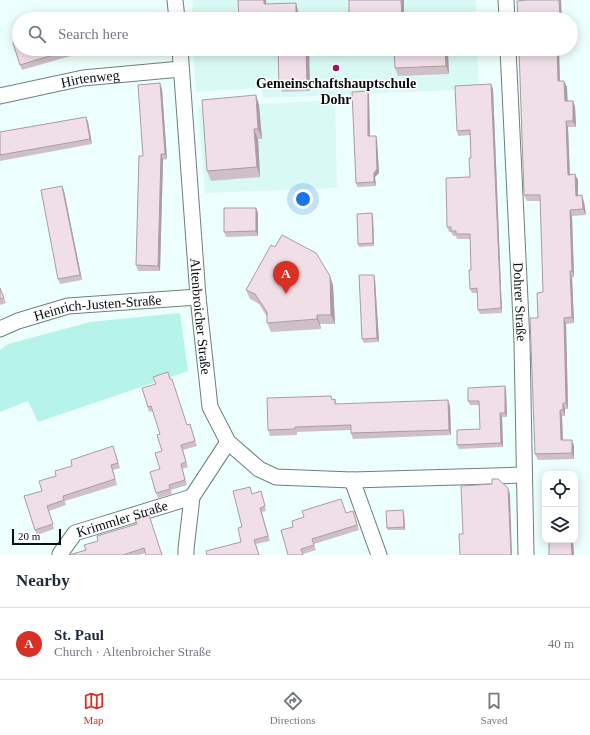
<!DOCTYPE html>
<html lang="en">
<head>
<meta charset="utf-8">
<style>
	:root { --surface:#fff; --page:#f2f2f3; --text:#1f2937; --muted:#747a83; --line:#e0e1e3; --accent:#d93025 }
	body { margin:0; font-family:"Times New Roman",serif; background:var(--page); color:var(--text) }
	.controls { position:absolute; right:12px; bottom:12px; display:grid; overflow:hidden; border-radius:8px; box-shadow:0 2px 10px #0003 }
	.controls button { width:36px; height:36px; display:grid; place-items:center; padding:0; border:0; border-bottom:1px solid var(--line); background:var(--surface); color:var(--text); font:20px sans-serif }
	.scale { position:absolute; left:12px; bottom:10px; width:49px; box-sizing:border-box; padding-left:4px; border:2px solid #070e0d; border-top:0; font-size:11px; line-height:14px; white-space:nowrap; color:#070e0d; -webkit-text-stroke:3px #fff; paint-order:stroke }
	.you { position:absolute; left:303px; top:199px; width:14px; height:14px; margin:-10px; border:3px solid #fff; border-radius:50%; background:#1a73e8; box-shadow:0 0 0 6px #1a73e833 }
	.badge { display:grid; place-items:center; width:26px; height:26px; border-radius:50%; background:var(--accent); color:#fff; font-size:13px; font-weight:700 }
	.pin { position:absolute; translate:-50% -33px; filter:drop-shadow(0 1px 2px #0008) }
	.pin::after { content:''; position:absolute; top:21px; width:14px; height:12px; background:inherit; clip-path:polygon(0 0,100% 0,50% 100%) }
	.list { margin:0; padding:0; list-style:none }
	h2 { display:flex; justify-content:space-between; align-items:center; height:52px; margin:0; padding:0 16px; font-size:17px }
	h2 small { font-size:13px; font-weight:400; color:var(--muted) }
	.list li { display:grid; grid-template-columns:26px 1fr auto; gap:12px; align-items:center; box-sizing:border-box; height:72px; padding:0 16px; border-top:1px solid var(--line) }
	.list b { display:block; font-size:15px; white-space:nowrap }
	.list p { margin:0; font-size:13px; white-space:nowrap; color:var(--muted) }
	.list em { font-size:13px; font-style:normal; color:var(--muted) }
	.icon { flex:none; width:22px; height:22px; fill:none; stroke:currentColor; stroke-width:2; stroke-linecap:round; stroke-linejoin:round }
	.map { position:relative; flex:none; width:590px; height:555px; overflow:hidden }
	.search { position:absolute; background:var(--surface); box-shadow:0 2px 10px #0003; left:12px; right:12px; top:12px; height:44px; display:flex; align-items:center; gap:10px; box-sizing:border-box; padding:0 14px; border-radius:22px; color:var(--muted); font-size:15px }
	.sheet { height:124px; background:var(--surface) }
	nav { display:flex; justify-content:space-around; align-items:center; box-sizing:border-box; height:56px; border-top:1px solid var(--line); background:var(--surface); font-size:11px; color:var(--muted) }
	nav a { display:grid; justify-items:center; gap:2px }
	nav .on { color:var(--accent) }
	.map>svg:first-child { display:block }
	.built { fill:#d9f9f5 }
	.green { fill:#b6f3eb }
	.lines { fill:none; stroke-linecap:round; stroke-linejoin:round }
	.street-casing { stroke:#6c807e; stroke-width:17 }
	.street { stroke:#fff; stroke-width:15 }
	.wall { fill:#cfc0c8 }
	.shaded-wall { fill:#a99ca2 }
	.building { fill:#f1dfe8; stroke:#a99ca2 }
	.poi-dot { fill:#98156b; stroke:#fff; stroke-width:1.5 }
	.labels { text-anchor:middle; stroke-width:3; stroke-linejoin:round; paint-order:stroke }
	.street-label { font-size:14px; fill:#070e0d; stroke:#fff }
	.poi-label { font-size:14px; font-weight:bold; fill:#070e0d; stroke:#fff }
</style>
</head>
<body>
<div class="map">
<svg width="590" height="555" viewBox="0 0 590 555">
	<rect width="100%" height="100%" fill="#edfffc"/>
	<g class="built">
		<path d="M193 0H476V19H191Z"/>
		<path d="M193 49H477L479 89 263 98 261 88 196 92Z"/>
		<path d="M335 100 337 188 205 193 198 107Z"/>
	</g>
	<path class="green" d="M180 313 188 371 38 422 28 401 0 412V350L8 344 90 322Z"/>
	<g class="lines">
		<g class="street-casing">
			<g id="street">
				<path d="M175 0 177 19"/>
				<path d="M506 0 507 19"/>
				<path id="s1" d="M180 49 198 297 210 407 228 442 259 469 276 477 352 480 523 475"/>
				<path id="s2" d="M508 49 522 342 526 555"/>
				<path id="s3" d="M0 96 83 78 181 69"/>
				<path id="s4" d="M0 329 18 321 68 306 198 297"/>
				<path d="M352 480 379 555"/>
				<path id="s5" d="M60 554 75 533 192 497"/>
				<path d="M186 555V549L192 497 228 442"/>
			</g>
		</g>
		<use href="#street" class="street"/>
	</g>
	<g class="wall">
		<path d="M19 49H160L161 53 90 55 88 51 22 70 20 65Z"/>
		<path d="M309 49 310 91 282 92 279 84Z"/>
		<path d="M394 49H446L448 54 449 74 398 76 395 68Z"/>
		<path d="M519 49H559L560 81 567 87V101H573L575 107 576 127H568L570 174 578 180V196L584 202 586 215 572 216 574 277H572L574 323 566 324 568 409H565V416H562L563 440 574 446V459L538 460 535 454 538 318 543 292 540 201H527L524 195Z"/>
		<path d="M162 89 167 159 163 160 160 271H138L136 265 143 156Z"/>
		<path d="M493 89 502 313 480 314 478 310 477 293H472L470 289 471 270 470 239H457L456 236H453L451 232H449L447 227 470 177 471 158 470 135 458 136 457 131Z"/>
		<path d="M368 91 369 95 370 136H376L377 140 379 173 375 177 376 186 357 187 356 183Z"/>
		<path d="M256 95 259 105 262 139H258L260 177 211 181 207 171Z"/>
		<path d="M86 117 88 122 92 144 0 161V132Z"/>
		<path d="M62 186 64 191 82 280 60 284 58 279Z"/>
		<path d="M258 213V236L226 237 224 232Z"/>
		<path d="M373 216 374 246 359 247 358 244Z"/>
		<path d="M375 279 379 342 364 343 362 339Z"/>
		<path d="M333 285 335 324H320L321 329 271 332 267 323V317L259 304 250 299 246 290Z"/>
		<path d="M0 288 6 303 0 305Z"/>
		<path d="M142 388 187 425 190 424 197 446 183 450 188 467 182 469 187 485 171 490 172 494 158 498 156 493 160 469 162 451 160 434 153 411 149 412Z"/>
		<path d="M506 390 507 417H502L503 447 459 449 457 445 480 429 479 405H470L468 401Z"/>
		<path d="M335 399 337 404 450 406 451 435 353 439 351 433V430L297 432V435L270 436 268 430 333 400Z"/>
		<path d="M115 452 120 468 113 470 117 485 65 501 66 505 49 511 54 529 37 535 35 530 42 491 56 476Z"/>
		<path d="M261 491 266 511 262 512 270 541 256 544 259 555H207L241 542 242 527 253 494Z"/>
		<path d="M403 510 404 513 405 530H388L387 528Z"/>
		<path d="M346 513 355 516 359 530 314 544 316 550 303 554V555H288L293 527Z"/>
		<path d="M137 524 146 553 139 555H69L86 550 98 541Z"/>
	</g>
	<g class="shaded-wall">
		<path d="M264 0H266L267 12 264 4Z"/>
		<path d="M401 0H404V19H402Z"/>
		<path d="M559 0H561L562 19H560Z"/>
		<path d="M296 3 298 11 299 19 296 15Z"/>
		<path d="M306 49H309L310 91 307 83Z"/>
		<path d="M445 49H446L448 54 449 74 446 66Z"/>
		<path d="M557 49H559L560 87 558 81Z"/>
		<path d="M564 81 567 87 568 107 565 101Z"/>
		<path d="M160 83 162 89 167 159 165 154Z"/>
		<path d="M491 84 493 89 502 313 501 308Z"/>
		<path d="M368 91 369 95 370 140 368 136Z"/>
		<path d="M256 95 259 105 262 139 258 129Z"/>
		<path d="M573 101 575 107 576 127 573 121Z"/>
		<path d="M86 117 88 122 92 144 90 139Z"/>
		<path d="M566 121 568 127 570 181 568 175Z"/>
		<path d="M254 129 258 139 260 177 257 167Z"/>
		<path d="M376 136 377 140 379 173 375 177 376 186 374 182V173Z"/>
		<path d="M161 154 163 160 160 271 158 266Z"/>
		<path d="M575 174 578 180V202L576 196Z"/>
		<path d="M62 186 64 191 82 280 80 275Z"/>
		<path d="M582 195 584 202 586 215 583 209Z"/>
		<path d="M256 208 258 213V236L256 231Z"/>
		<path d="M570 210 572 216 574 277 572 271Z"/>
		<path d="M372 213 373 216 374 246 373 243Z"/>
		<path d="M570 271 572 277 574 323 572 317Z"/>
		<path d="M374 275 375 279 379 342 377 338Z"/>
		<path d="M330 276 333 285 335 324 331 315Z"/>
		<path d="M317 315 320 324 321 329 317 319Z"/>
		<path d="M564 318 566 324 568 409 566 403Z"/>
		<path d="M505 386 506 390 507 417 505 413Z"/>
		<path d="M448 400 450 406 451 435 449 430Z"/>
		<path d="M563 403 565 409V416L563 410Z"/>
		<path d="M560 410 562 416 563 446 561 440Z"/>
		<path d="M500 413 502 417 503 447 501 443Z"/>
		<path d="M572 440 574 446V459L572 453Z"/>
		<path d="M508 488 510 494 512 555H511Z"/>
		<path d="M403 510 404 513 405 530 404 527Z"/>
		<path d="M571 540H573L574 555H572Z"/>
	</g>
	<g class="building">
		<path d="M238 0H264V4L296 3V15L349 13V0H401L402 19H239Z"/>
		<path d="M527 0H559L560 19H518L517 1Z"/>
		<path d="M19 42V49H73L20 65 13 43Z"/>
		<path d="M278 49H306L307 83 279 84Z"/>
		<path d="M394 49H445L446 66 395 68Z"/>
		<path d="M519 49H557L558 81H564L565 101H573V121H566L568 175 575 174 576 196 582 195 583 209 570 210 572 271H570L572 317 564 318 566 403H563V410H560L561 440H572V453L535 454 530 318H538L537 293 543 292 540 195H524Z"/>
		<path d="M160 83 165 154H161L158 266 136 265 139 156H143L138 85Z"/>
		<path d="M491 84 501 308 478 310 477 288 470 289 469 270H471L470 234H456V231H451V227H447L446 178 470 177 469 158H471L470 130 457 131 455 86Z"/>
		<path d="M368 91V136H376L377 169 374 173V182L356 183 352 92Z"/>
		<path d="M256 95 258 129H254L257 167 207 171 202 100Z"/>
		<path d="M86 117 90 139 0 155V132Z"/>
		<path d="M62 186 80 275 58 279 41 190Z"/>
		<path d="M224 208H256V231L224 232Z"/>
		<path d="M372 213 373 243 358 244 357 214Z"/>
		<path d="M282 235 316 253 330 276 331 315H317V319L267 323V312L255 294 246 290 271 245 275 247Z"/>
		<path d="M359 275H374L377 338 362 339Z"/>
		<path d="M0 288 4 298 0 299Z"/>
		<path d="M168 372 170 379H172L187 425 190 424 195 441 181 445 186 462 181 464 185 480 169 485 170 489 156 493 150 472 160 469 155 453 162 451 157 435 160 434 151 406 148 407 142 388 156 384 153 377Z"/>
		<path d="M505 386V413H500L501 443 457 445V430L480 429 479 401H468V388Z"/>
		<path d="M331 396 332 400 335 399V404L448 400 449 430 351 433V425L295 427V429L268 430 267 398Z"/>
		<path d="M113 446 118 463 111 465 115 479 63 496 64 500 47 506 53 524 35 530 24 496 42 491 39 481 56 476 55 471 72 466 71 460Z"/>
		<path d="M492 479H498L508 488 511 555H460L459 534H463L461 486 492 484Z"/>
		<path d="M250 487 252 494 261 491 265 506 260 508 268 536 254 540 259 555H207L206 551 241 542 238 528 242 527 233 491Z"/>
		<path d="M341 499 346 513 353 511 357 525 312 539 314 545 301 549 303 554 301 555H288L281 530 293 527 292 521 304 517 302 511Z"/>
		<path d="M403 510 404 527 387 528 386 511Z"/>
		<path d="M149 515 162 555H146L144 548 123 555H69L86 550 84 545 98 541 97 536 137 524 135 519Z"/>
		<path d="M549 540H571L572 555H549Z"/>
	</g>
	<circle class="poi-dot" cx="336" cy="68" r="4"/>
	<g class="labels">
		<g class="street-label">
			<text dy="5" stroke="none"><textPath href="#s3" startOffset="92">Hirtenweg</textPath></text>
			<text dy="5" stroke="none"><textPath href="#s2" startOffset="253">Dohrer Straße</textPath></text>
			<text dy="5" stroke="none"><textPath href="#s4" startOffset="101">Heinrich-Justen-Straße</textPath></text>
			<text dy="5" stroke="none"><textPath href="#s1" startOffset="268">Altenbroicher Straße</textPath></text>
			<text dy="5" stroke="none"><textPath href="#s5" startOffset="75">Krimmler Straße</textPath></text>
		</g>
		<g class="poi-label">
			<text x="336" y="88">Gemeinschaftshauptschule<tspan x="336" dy="16">Dohr</tspan></text>
		</g>
	</g>
</svg>
<div class="controls">
<button><svg class="icon" aria-label="locate" viewBox="0 0 24 24"><circle cx="12" cy="12" r="6"/><path d="M12 2v4M12 18v4M2 12h4M18 12h4"/></svg></button>
<button><svg class="icon" aria-label="layers" viewBox="0 0 24 24"><path d="M12 4l9 5-9 5-9-5zM3 14l9 5 9-5"/></svg></button>
</div>
<div class="scale">20 m</div>
<div class="you"></div>
<div class="pin badge" style="left:286px;top:294px">A</div>
<div class="search"><svg class="icon" aria-label="search" viewBox="0 0 24 24"><circle cx="10" cy="10" r="6"/><path d="M15 15l6 6"/></svg>Search here</div>
</div>
<section class="sheet">
<h2>Nearby<small></small></h2>
<ul class="list">
<li><span class="badge">A</span><div><b>St. Paul</b><p>Church · Altenbroicher Straße</p></div><em>40 m</em></li>
</ul>
</section>
<nav>
<a class="on"><svg class="icon" aria-label="map" viewBox="0 0 24 24"><path d="M3 6l6-2 6 2 6-2v14l-6 2-6-2-6 2zM9 4v14M15 6v14"/></svg>Map</a>
<a><svg class="icon" aria-label="directions" viewBox="0 0 24 24"><path d="M12 3l9 9-9 9-9-9zM9 14v-3h6M13 9l2 2-2 2"/></svg>Directions</a>
<a><svg class="icon" aria-label="saved" viewBox="0 0 24 24"><path d="M7 4h10v16l-5-4-5 4z"/></svg>Saved</a>
</nav>
</body>
</html>
